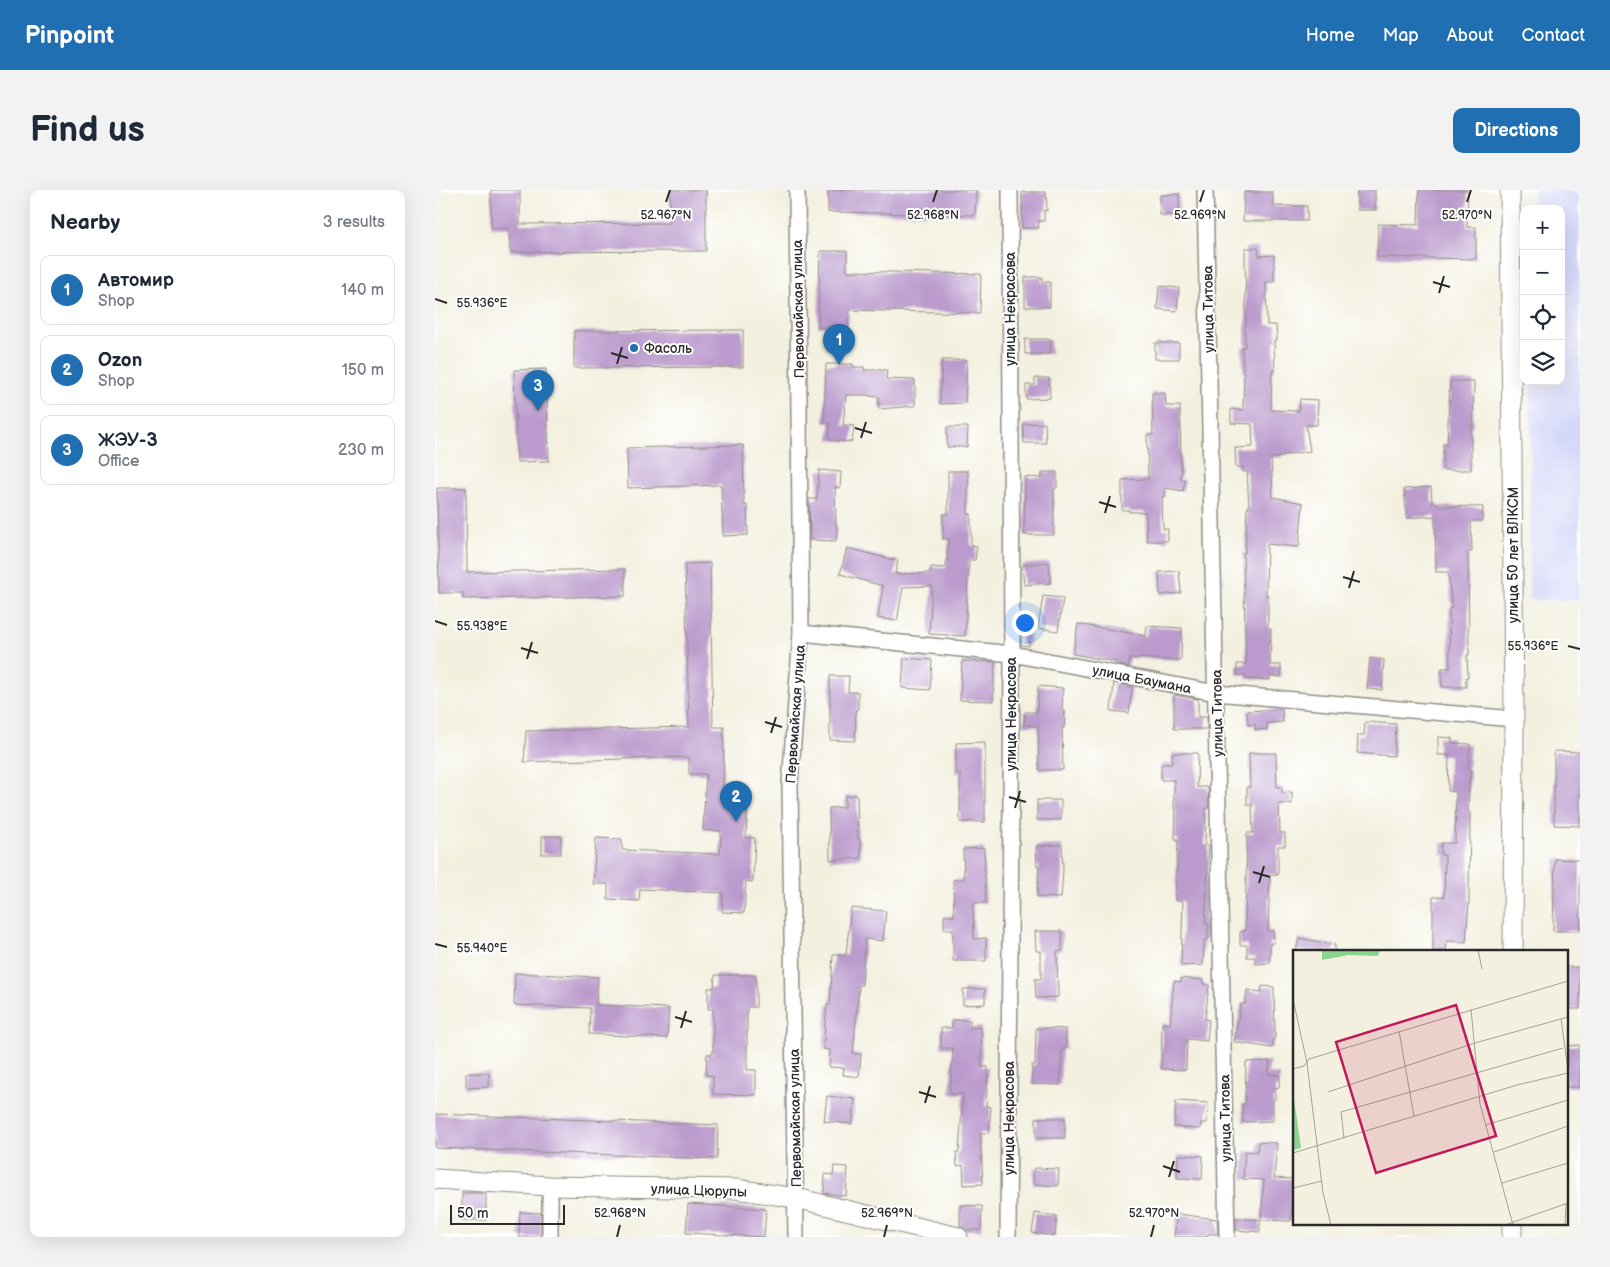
<!DOCTYPE html>
<html lang="en">
<head>
<meta charset="utf-8">
<style>
	:root { --surface:#fff; --page:#f2f2f3; --text:#1f2937; --muted:#747a83; --line:#e0e1e3; --accent:#1f6fb2 }
	body { margin:0; font-family:"Balsamiq Sans",sans-serif; background:var(--page); color:var(--text) }
	.controls { position:absolute; right:15px; top:15px; display:grid; overflow:hidden; border-radius:10px; box-shadow:0 5px 20px #0002 }
	.controls button { width:45px; height:45px; display:grid; place-items:center; padding:0; border:0; border-bottom:1px solid var(--line); background:var(--surface); color:var(--text); font:25px sans-serif }
	.scale { position:absolute; left:15px; bottom:12px; width:115px; box-sizing:border-box; padding-left:5px; border:2px solid #2b2b2b; border-top:0; font-size:14px; line-height:18px; white-space:nowrap; color:#2b2b2b; -webkit-text-stroke:4px #fff; paint-order:stroke }
	.you { position:absolute; left:589px; top:432px; width:18px; height:18px; margin:-12px; border:4px solid #fff; border-radius:50%; background:#1a73e8; box-shadow:0 0 0 8px #1a73e833 }
	.badge { display:grid; place-items:center; width:32px; height:32px; border-radius:50%; background:var(--accent); color:#fff; font-size:16px; font-weight:700 }
	.pin { position:absolute; translate:-50% -41px; filter:drop-shadow(0 1px 2px #0008) }
	.pin::after { content:''; position:absolute; top:26px; width:18px; height:15px; background:inherit; clip-path:polygon(0 0,100% 0,50% 100%) }
	.list { margin:0; padding:0; list-style:none }
	h2 { display:flex; justify-content:space-between; align-items:center; height:65px; margin:0; padding:0 20px; font-size:21px }
	h2 small { font-size:16px; font-weight:400; color:var(--muted) }
	.list li { display:grid; grid-template-columns:32px 1fr auto; gap:15px; align-items:center; box-sizing:border-box; height:70px; margin:0 10px 10px; padding:0 10px; border:1px solid var(--line); border-radius:10px }
	.list b { display:block; font-size:19px; white-space:nowrap }
	.list p { margin:0; font-size:16px; white-space:nowrap; color:var(--muted) }
	.list em { font-size:16px; font-style:normal; color:var(--muted) }
	.icon { flex:none; width:28px; height:28px; fill:none; stroke:currentColor; stroke-width:2; stroke-linecap:round; stroke-linejoin:round }
	.map { position:relative; flex:none; width:1145px; height:1047px; overflow:hidden; border-radius:10px }
	header { display:flex; align-items:center; gap:30px; box-sizing:border-box; height:70px; padding:0 25px; background:var(--accent); color:#fff }
	header strong { font-size:24px }
	nav { display:flex; gap:28px; margin-inline-start:auto; font-size:18px }
	.intro { display:flex; align-items:center; justify-content:space-between; box-sizing:border-box; height:120px; padding:0 30px }
	h1 { margin:0; font-size:35px }
	.button { padding:12px 22px; border-radius:10px; background:var(--accent); color:#fff; font-size:18px; font-weight:700 }
	main { display:flex; gap:30px; padding:0 30px }
	aside { flex:1; background:var(--surface); border-radius:10px; box-shadow:0 5px 20px #0002 }
	.map>svg:first-child { display:block }
	.built { fill:#d5d8f9 }
	.building { fill:#bb9bcd }
	.lines { fill:none; stroke-linecap:round; stroke-linejoin:round }
	.minor-casing { stroke:#8f8e85; stroke-width:18 }
	.tertiary-casing { stroke:#8f8e85; stroke-width:21 }
	.minor { stroke:#fff; stroke-width:15 }
	.tertiary { stroke:#fff; stroke-width:19 }
	.ticks { fill:none; stroke:#2b2b2b; stroke-width:2 }
	.poi-dot { fill:#1f6fb2; stroke:#fff; stroke-width:2 }
	.labels { text-anchor:middle; stroke-width:4; stroke-linejoin:round; paint-order:stroke }
	.street-label { font-size:14px; fill:#2b2b2b; stroke:#fff }
	.poi-label { font-size:14px; fill:#2b2b2b; stroke:#fff; text-anchor:start }
	.inset-road { fill:none; stroke:#a3a197; stroke-width:1 }
	.view { fill:#c2185b; fill-opacity:0.15; stroke:#c2185b; stroke-width:2.5 }
	.inset-edge { fill:none; stroke:#2b2b2b; stroke-width:2.5 }
	.ticks-label { font-size:12px; text-anchor:middle; fill:#2b2b2b; stroke:#fff; stroke-width:4; stroke-linejoin:round; paint-order:stroke }
</style>
</head>
<body>
<header>
<strong>Pinpoint</strong>
<nav><a>Home</a><a>Map</a><a>About</a><a>Contact</a></nav>
</header>
<div class="intro"><h1>Find us</h1><a class="button">Directions</a></div>
<main>
<aside>
<h2>Nearby<small>3 results</small></h2>
<ul class="list">
<li><span class="badge">1</span><div><b>Автомир</b><p>Shop</p></div><em>140 m</em></li>
<li><span class="badge">2</span><div><b>Ozon</b><p>Shop</p></div><em>150 m</em></li>
<li><span class="badge">3</span><div><b>ЖЭУ-3</b><p>Office</p></div><em>230 m</em></li>
</ul>
</aside>
<div class="map">
<svg width="1145" height="1047" viewBox="0 0 1145 1047">
	<rect width="100%" height="100%" fill="#fff"/>
	<filter id="ink" filterUnits="userSpaceOnUse"><feTurbulence type="fractalNoise" baseFrequency=".02" numOctaves="2"/><feDisplacementMap in="SourceGraphic" scale="10" xChannelSelector="R" yChannelSelector="G"/><feConvolveMatrix kernelMatrix="1 2 1 2 8 2 1 2 1" color-interpolation-filters="sRGB"/></filter>
	<filter id="wash" filterUnits="userSpaceOnUse"><feTurbulence type="fractalNoise" baseFrequency=".0096" numOctaves="4" result="noise"/><feDisplacementMap in="SourceGraphic" scale="20" xChannelSelector="R" yChannelSelector="G"/><feGaussianBlur stdDeviation="1.12" result="paint"/><feColorMatrix in="noise" values="0 0 0 0 0 0 0 0 0 0 0 0 0 0 0 0 0 1.4 0 .05"/><feComposite in="paint" operator="in"/></filter>
	<g filter="url(#wash)">
		<rect width="100%" height="100%" fill="#f3f0df"/>
		<path class="built" d="M1098 0H1145V410H1094L1096 191H1126V19H1098Z"/>
		<g id="blocks">
			<g class="building">
				<path d="M56 0H85V34L235 33V0H271V61L75 62 74 38H56Z"/>
				<path d="M393 0H541L540 25 393 22Z"/>
				<rect x="922" y="0" width="18" height="20"/>
				<path d="M984 0H1033L1032 37H1041V69L942 67 943 34 983 35Z"/>
				<path d="M587 2H611L612 21 609 20V31H603L604 38H587Z"/>
				<path d="M809 2H838V16H872V31H808Z"/>
				<path d="M744 4V25H725V5Z"/>
				<path d="M810 58H823L824 66 839 65V92H831L832 135H841L842 150 839 151 840 181H837L836 220 864 221 865 209 883 210 882 235H871L875 261 848 265V267L836 268 838 307 868 313 864 357 832 354 831 405H833V439H836L835 475H846V487L835 486V490L811 489V485H802V474H811L808 363H810L812 318H814L812 281 808 282V277H801L800 258 818 257 817 234 796 233V219L808 220 809 182H808L807 157H810V136H811Z"/>
				<path d="M385 61H412V81L546 84 545 123 414 120 413 137H383Z"/>
				<path d="M590 87H607V92H615V117H590Z"/>
				<path d="M724 96 744 98 742 121 722 119Z"/>
				<path d="M308 140V177L139 178V141Z"/>
				<path d="M590 149H615L616 164H590Z"/>
				<rect x="720" y="153" width="24" height="16"/>
				<path d="M507 170H532L530 213 505 214Z"/>
				<path d="M391 174H418V177H429V180H452L451 189 480 190V216L444 219V207L434 206V205H411L408 235 419 236 417 252 394 250 395 233H389Z"/>
				<path d="M111 179 114 271 82 272 79 180Z"/>
				<path d="M600 188H614L615 208 591 209V195H600Z"/>
				<path d="M1015 191H1039L1038 236H1036V280H1008V254H1012Z"/>
				<path d="M717 203H730L731 216H745L746 280H747L745 289 750 290 748 301 730 298V307H727L728 339H733V351H712L711 322H694V320H687V290L713 289 712 245H718Z"/>
				<path d="M610 233 611 253H589L588 234Z"/>
				<path d="M512 237H533L532 257H512Z"/>
				<path d="M308 255 309 315H312L313 345 288 346 286 295 193 298 192 258Z"/>
				<path d="M384 280 406 282 405 298 400 297 401 336H402L401 351 375 350 374 309H382Z"/>
				<path d="M513 281H533V324H536V355L542 356 540 370H534L530 446 494 444 497 396 468 397 462 431 443 428 448 396 405 384 412 358 463 371 460 384 495 383 496 377 511 378 514 349H508V324H513Z"/>
				<path d="M607 282H622V298H619V345H589L590 287 607 288Z"/>
				<path d="M996 297 997 313H1002L1003 316 1048 317 1047 331H1036L1037 362H1033L1034 465H1032L1033 487H1031V497H1007V478H1015L1014 418H1017L1013 382H1001L1000 326 972 328 969 299Z"/>
				<path d="M2 298H31L32 382 190 379V406L28 409V403H4Z"/>
				<path d="M614 372 616 393 589 395 587 375Z"/>
				<path d="M275 373 278 537H289L288 605 313 606 311 648H320L318 692 311 691 309 723 287 722 288 703 205 699 204 711 173 709V694H158L161 648 187 649V660L285 664 286 641 268 640 271 584H254V567L89 572 91 541 254 537 250 374Z"/>
				<path d="M744 381 746 403 725 405 724 382Z"/>
				<path d="M608 406 628 408 623 441 603 438Z"/>
				<path d="M643 434 711 446 712 436 747 438 746 470 695 468 693 477 681 474V472L638 464Z"/>
				<path d="M586 435 596 436 594 456 586 455Z"/>
				<path d="M469 468 497 470 495 500 467 498Z"/>
				<path d="M935 468 949 470 947 500 932 499Z"/>
				<path d="M527 471 560 472 558 511 525 510Z"/>
				<path d="M395 486H414L413 502H423V519H421L420 551 395 550Z"/>
				<path d="M679 493 697 497 694 523 676 521Z"/>
				<path d="M603 496 628 498 627 521H630L629 538H627L628 580H604L603 536 589 535 590 522H602Z"/>
				<path d="M739 505 763 509V527H772V539H739Z"/>
				<path d="M847 519 848 532 832 533V539L820 540V535H813L812 521Z"/>
				<path d="M930 532 961 534 959 566 922 563 923 545H929Z"/>
				<path d="M1003 547 1017 548V553L1035 554 1033 579H1035L1033 622H1035L1034 711 1031 752 1012 751 1011 761H998V707H1009L1010 665H1006V653H1020L1021 602 1013 601 1014 565H1003Z"/>
				<path d="M550 552V632H525V583H521V553Z"/>
				<path d="M1119 561 1145 562V636L1119 635Z"/>
				<path d="M737 563H763L762 597H773L774 618H771L770 655H774L770 734H773V750H769L768 775 746 776 748 711H740L743 649H740L741 618 739 619V590H726V574H737Z"/>
				<path d="M814 563H841L842 597H847V603L857 602V614H844L845 643H850V656H843V685L835 684 833 741H838L839 753H835V773L820 774V767H812V755H805V742L810 741 812 643H818L817 615H812V597H815Z"/>
				<path d="M422 605 423 649H425L426 668 395 670 394 618 410 617V606Z"/>
				<rect x="602" y="610" width="24" height="20"/>
				<rect x="107" y="646" width="19" height="18"/>
				<path d="M627 655 628 680 626 708 602 707 604 676H602L601 656Z"/>
				<path d="M549 658 551 713H538L539 749 551 748V771H518V739H509V726H519L518 690 529 689 528 659Z"/>
				<path d="M1120 669 1145 670V741H1118Z"/>
				<path d="M416 718 451 721 448 751 430 749 427 795H424L418 864H426L424 887 408 885 409 878 394 877 395 860 388 859 392 814 395 815 398 765H411Z"/>
				<path d="M600 741H627V761H622L623 807 601 808 600 789H606V761H601Z"/>
				<path d="M864 748 900 755 899 761H861Z"/>
				<rect x="1131" y="777" width="14" height="42"/>
				<path d="M80 783 163 787 161 815 234 818 232 848 154 844 155 818 79 815Z"/>
				<path d="M280 785H321V817H312V880H321V905L278 904V886L271 885 272 864H278V819H273V798H279Z"/>
				<path d="M746 788 768 790V794L774 795 770 829 774 830 772 851 752 849 751 880 726 879 727 833 735 834 739 791 746 792Z"/>
				<path d="M827 796 839 797 840 848H839L837 858 799 852 806 814H810L812 800 826 802Z"/>
				<path d="M528 799H550V814L528 815Z"/>
				<path d="M517 830H535V838L546 837 547 877H553L551 916 556 917 554 943H545L548 994 529 995 528 975 522 976 521 962H524L528 904H515L518 858H506V838H517Z"/>
				<path d="M601 838 631 839V859H627L625 895 597 894V875H600Z"/>
				<path d="M1145 855V897H1131V856Z"/>
				<path d="M835 871 833 884 845 885 844 897 840 898V909H838V931L808 932 807 914H810L811 872Z"/>
				<path d="M31 883H54V897L31 898Z"/>
				<path d="M392 906 420 909 417 934 389 931Z"/>
				<path d="M741 911 773 913 772 933H766L765 939 739 937Z"/>
				<path d="M0 924 283 935 282 969 0 958Z"/>
				<rect x="601" y="928" width="29" height="20"/>
				<path d="M823 952 842 953 839 988 858 989 856 1031 826 1030 829 990 808 989 810 961 822 962Z"/>
				<path d="M743 965 768 966 767 989 742 988Z"/>
				<path d="M399 976 413 977 411 1006 389 1003 390 984 398 985Z"/>
				<path d="M599 978 624 979 623 996 598 994Z"/>
				<rect x="27" y="1003" width="24" height="27"/>
				<path d="M253 1014 331 1019 329 1047 251 1043Z"/>
				<path d="M525 1015 547 1016 546 1040H531L525 1036Z"/>
				<path d="M85 1022 106 1023V1047H84Z"/>
				<path d="M600 1023 622 1026 620 1046 597 1043Z"/>
				<path d="M742 1024 782 1029 783 1044H773L772 1047H739Z"/>
				<path d="M801 1028 825 1030V1042L801 1040Z"/>
			</g>
		</g>
	</g>
	<g filter="url(#ink)">
		<use href="#blocks" fill-opacity="0" stroke="#8f8e85" stroke-width="1"/>
		<g class="lines">
			<g class="minor-casing">
				<g id="minor">
					<path d="M770 0 792 1047"/>
					<path d="M366 443 577 464 781 503 1079 529"/>
					<path d="M115 996V1047"/>
					<path d="M361 1047 355 594 366 443 362 0"/>
					<path d="M573 1047 577 464 575 0"/>
				</g>
			</g>
			<g class="tertiary-casing">
				<g id="tertiary">
					<path d="M1075 0 1079 529 1078 761"/>
					<path d="M0 989 115 996 301 999 361 1008 523 1047"/>
					<path d="M1077 1047V1033"/>
				</g>
			</g>
			<use href="#minor" class="minor"/>
			<use href="#tertiary" class="tertiary"/>
		</g>
	</g>
	<path class="ticks" d="M231 12 235 0M498 12 502 0M765 12 769 0M1032 12 1036 0M998 92 1015 97M1004 103 1009 86M0 109 12 113M176 163 193 168M182 174 187 157M420 238 437 243M426 248 431 232M664 312 681 317M670 323 675 306M908 387 925 392M914 398 919 381M0 431 12 435M1133 456 1145 459M86 458 103 463M92 469 97 452M330 532 347 537M336 543 341 527M574 607 591 612M580 618 585 601M818 682 835 687M824 693 829 676M0 754 12 757M240 827 257 832M246 838 251 821M484 902 501 907M490 913 495 896M728 976 745 982M734 987 739 971M182 1047 185 1035M449 1047 452 1035M716 1047 719 1035"/>
	<circle class="poi-dot" cx="199" cy="158" r="5"/>
	<g class="labels">
		<g class="street-label">
			<text transform="translate(363 119) rotate(-91)" y="5">Первомайская улица</text>
			<text transform="translate(575 119) rotate(-90)" y="5">улица Некрасова</text>
			<text transform="translate(773 119) rotate(-91)" y="5">улица Титова</text>
			<text transform="translate(1078 365) rotate(-90)" y="5">улица 50 лет ВЛКСМ</text>
			<text transform="translate(707 489) rotate(11)" y="5">улица Баумана</text>
			<text transform="translate(782 523) rotate(-91)" y="5">улица Титова</text>
			<text transform="translate(360 524) rotate(-86)" y="5">Первомайская улица</text>
			<text transform="translate(576 524) rotate(-90)" y="5">улица Некрасова</text>
			<text transform="translate(360 928) rotate(-91)" y="5">Первомайская улица</text>
			<text transform="translate(574 928) rotate(-90)" y="5">улица Некрасова</text>
			<text transform="translate(790 928) rotate(-91)" y="5">улица Титова</text>
			<text transform="translate(264 1000) rotate(2)" y="5">улица Цюрупы</text>
		</g>
		<g class="poi-label">
			<text x="209" y="163">Фасоль</text>
		</g>
	</g>
	<g transform="translate(858 760)">
		<rect width="275" height="275" fill="#f3f0df"/>
		<path d="M29 0H87L85 6 56 5 29 10ZM0 141 8 198 0 200Z" fill="#8bd48f"/>
		<path class="inset-road" d="M185 0 189 19M0 49 14 113 30 243 38 275M178 59 187 154 220 275M268 69 275 120M106 81 121 166M0 119 11 116 16 109 275 31M35 142 182 93 275 67M193 175 275 150M51 188 48 162 270 98M201 202 275 176M0 203 224 135 275 123M209 233 275 213M0 238 29 231M212 275 275 253M272 275 273 254"/>
		<path class="view" d="M163 55 203 186 83 223 43 92Z"/>
		<rect width="275" height="275" class="inset-edge"/>
	</g>
	<g class="ticks-label">
		<text x="231" y="29">52.967°N</text>
		<text x="498" y="29">52.968°N</text>
		<text x="765" y="29">52.969°N</text>
		<text x="1032" y="29">52.970°N</text>
		<text x="47" y="117">55.936°E</text>
		<text x="47" y="440">55.938°E</text>
		<text x="1098" y="460">55.936°E</text>
		<text x="47" y="762">55.940°E</text>
		<text x="185" y="1027">52.968°N</text>
		<text x="452" y="1027">52.969°N</text>
		<text x="719" y="1027">52.970°N</text>
	</g>
</svg>
<div class="controls">
<button>+</button>
<button>−</button>
<button><svg class="icon" aria-label="locate" viewBox="0 0 24 24"><circle cx="12" cy="12" r="6"/><path d="M12 2v4M12 18v4M2 12h4M18 12h4"/></svg></button>
<button><svg class="icon" aria-label="layers" viewBox="0 0 24 24"><path d="M12 4l9 5-9 5-9-5zM3 14l9 5 9-5"/></svg></button>
</div>
<div class="scale">50 m</div>
<div class="you"></div>
<div class="pin badge" style="left:404px;top:175px">1</div>
<div class="pin badge" style="left:301px;top:632px">2</div>
<div class="pin badge" style="left:103px;top:221px">3</div>
</div>
</main>
</body>
</html>
